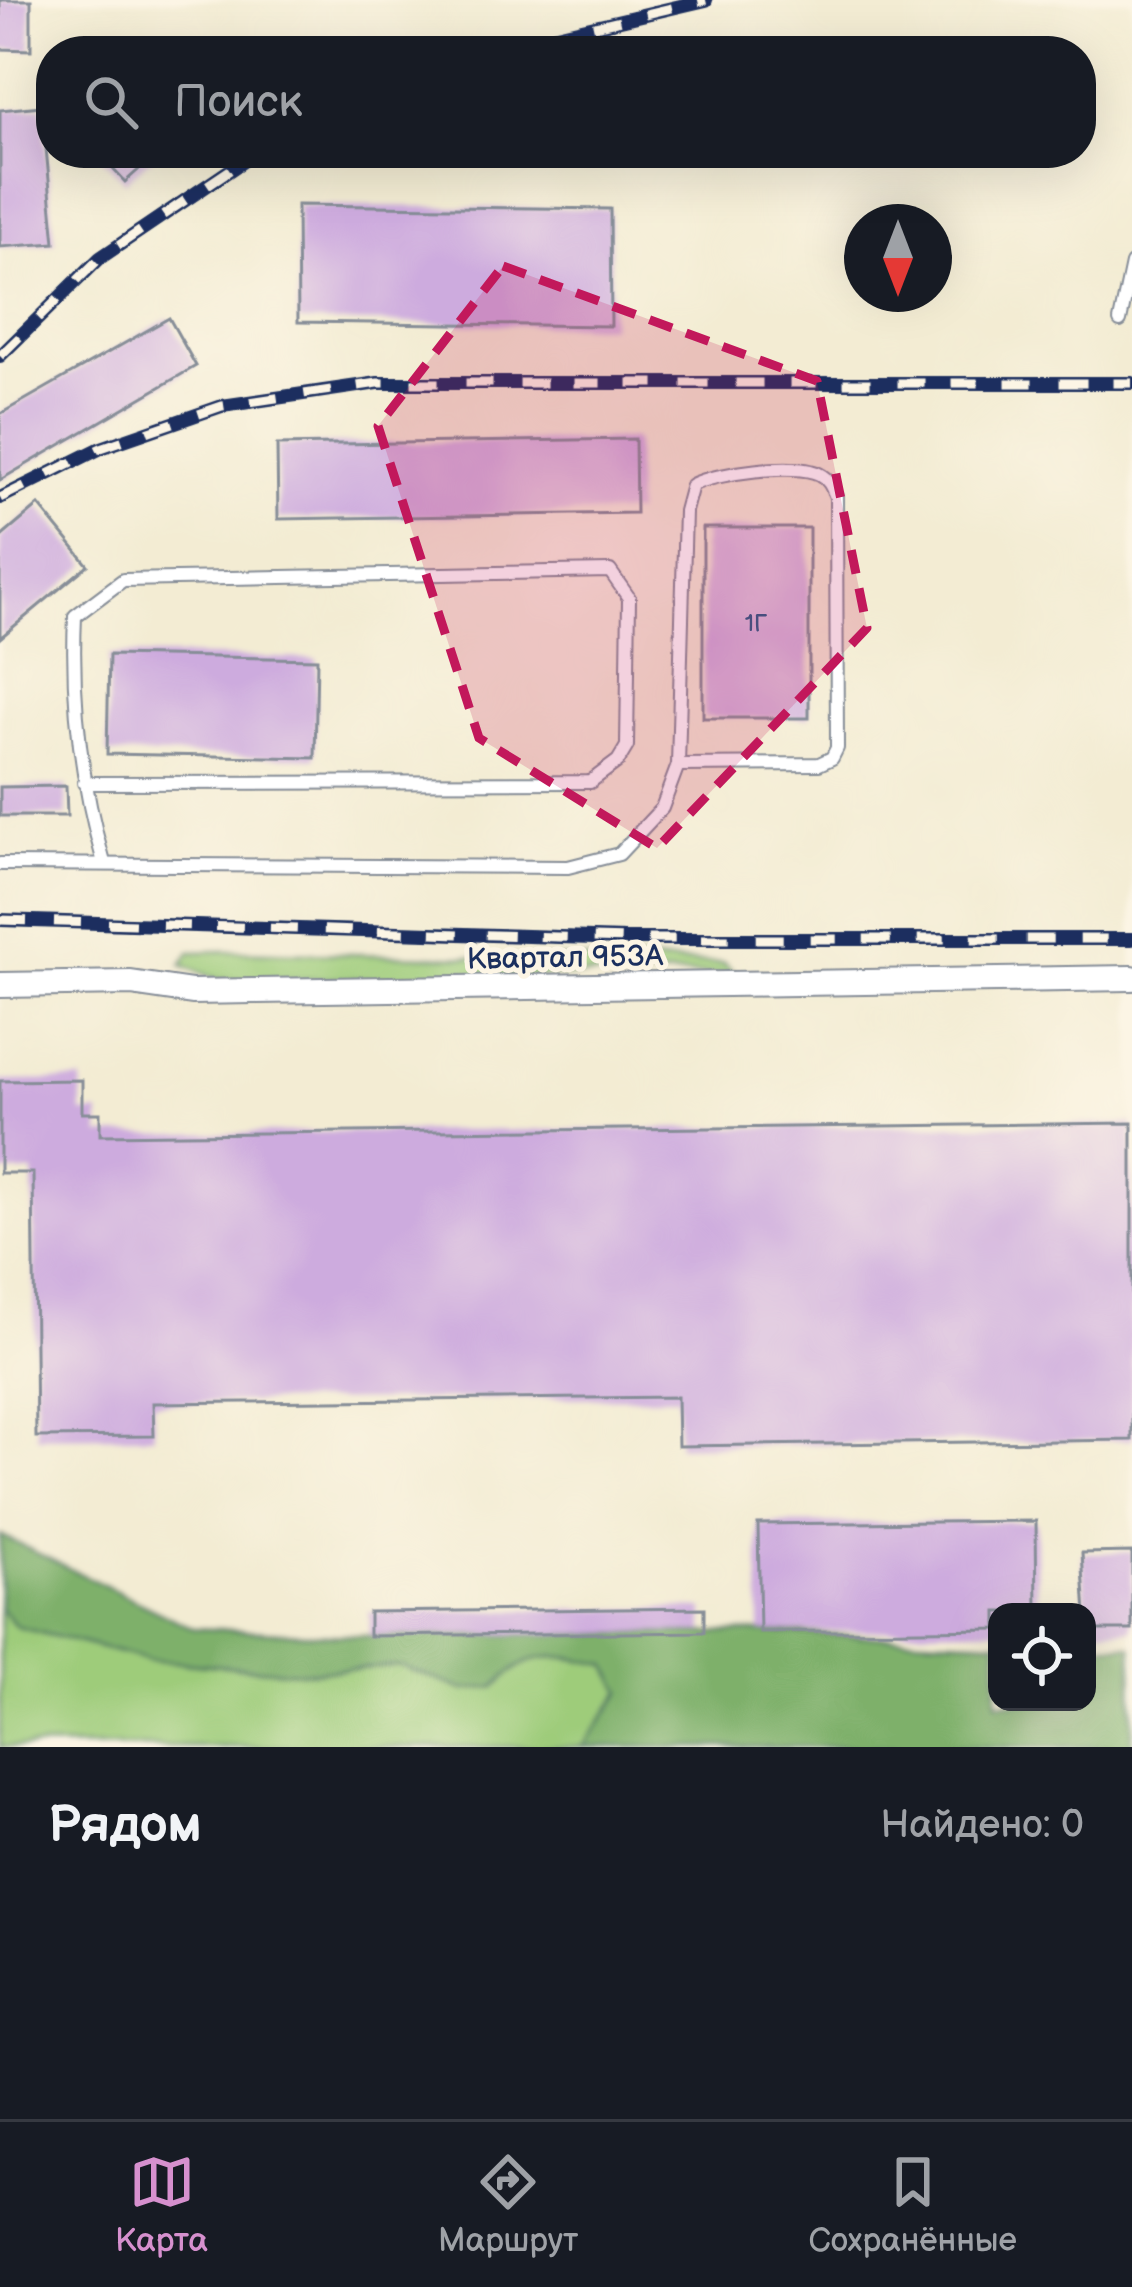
<!DOCTYPE html>
<html lang="ru">
<head>
<meta charset="utf-8">
<style>
	:root { --surface:#171b24; --page:#242831; --text:#f1f3f6; --muted:#9ea1a6; --line:#363941; --accent:#d690ce }
	body { margin:0; font-family:"Balsamiq Sans",sans-serif; background:var(--page); color:var(--text) }
	.controls { position:absolute; right:36px; bottom:36px; display:grid; overflow:hidden; border-radius:24px; box-shadow:0 12px 48px #0002 }
	.controls button { width:108px; height:108px; display:grid; place-items:center; padding:0; border:0; border-bottom:3px solid var(--line); background:var(--surface); color:var(--text); font:60px sans-serif }
	.compass { position:absolute; left:844px; top:204px; width:108px; height:108px; border-radius:50%; background:var(--surface); box-shadow:0 12px 48px #0002; rotate:180deg }
	.list { margin:0; padding:0; list-style:none }
	h2 { display:flex; justify-content:space-between; align-items:center; height:156px; margin:0; padding:0 48px; font-size:51px }
	h2 small { font-size:39px; font-weight:400; color:var(--muted) }
	.icon { flex:none; width:66px; height:66px; fill:none; stroke:currentColor; stroke-width:2; stroke-linecap:round; stroke-linejoin:round }
	.map { position:relative; flex:none; width:1132px; height:1747px; overflow:hidden }
	.search { position:absolute; background:var(--surface); box-shadow:0 12px 48px #0002; left:36px; right:36px; top:36px; height:132px; display:flex; align-items:center; gap:30px; box-sizing:border-box; padding:0 42px; border-radius:48px; color:var(--muted); font-size:45px }
	.sheet { height:372px; background:var(--surface) }
	nav { display:flex; justify-content:space-around; align-items:center; box-sizing:border-box; height:168px; border-top:3px solid var(--line); background:var(--surface); font-size:33px; color:var(--muted) }
	nav a { display:grid; justify-items:center; gap:6px }
	nav .on { color:var(--accent) }
	.map>svg:first-child { display:block }
	.green { fill:#9ecc7a; stroke:#5c7e6c; stroke-width:3 }
	.forest { fill:#7eb06a; stroke:#4c7064; stroke-width:3 }
	.building { fill:#cdabde }
	.lines { fill:none; stroke-linecap:round; stroke-linejoin:round }
	.service-casing { stroke:#878e98; stroke-width:16 }
	.minor-casing { stroke:#878e98; stroke-width:28 }
	.service { stroke:#fff; stroke-width:12 }
	.minor { stroke:#fff; stroke-width:24 }
	.rail-casing { stroke:#1b2f5e; stroke-width:14 }
	.rail { stroke:#fcf5e5; stroke-width:9; stroke-dasharray:27; stroke-linecap:butt }
	.marked { fill:#c2185b; fill-opacity:0.2; stroke:#c2185b; stroke-width:9; stroke-dasharray:24 15; stroke-linejoin:round }
	.labels { text-anchor:middle; stroke-width:10; stroke-linejoin:round; paint-order:stroke }
	.number-label { font-size:24px; fill:#484e7e }
	.street-label { font-size:30px; fill:#1b2f5e; stroke:#fcf5e5 }
</style>
</head>
<body>
<div class="map">
<svg width="1132" height="1747" viewBox="0 0 1132 1747">
	<rect width="100%" height="100%" fill="#fcf5e5"/>
	<filter id="ink" filterUnits="userSpaceOnUse"><feTurbulence type="fractalNoise" baseFrequency=".00833" numOctaves="2"/><feDisplacementMap in="SourceGraphic" scale="24" xChannelSelector="R" yChannelSelector="G"/><feConvolveMatrix kernelMatrix="1 2 1 2 8 2 1 2 1" color-interpolation-filters="sRGB"/></filter>
	<filter id="wash" filterUnits="userSpaceOnUse"><feTurbulence type="fractalNoise" baseFrequency=".004" numOctaves="4" result="noise"/><feDisplacementMap in="SourceGraphic" scale="48" xChannelSelector="R" yChannelSelector="G"/><feGaussianBlur stdDeviation="2.7" result="paint"/><feColorMatrix in="noise" values="0 0 0 0 0 0 0 0 0 0 0 0 0 0 0 0 0 1.4 0 .05"/><feComposite in="paint" operator="in"/></filter>
	<g filter="url(#wash)">
		<rect width="100%" height="100%" fill="#f3ecd3"/>
		<g class="green">
			<path d="M223 951 724 963 735 974 219 980 182 965 190 952Z"/>
			<path d="M0 1608 17 1627 149 1660 302 1672 401 1666 465 1690 495 1687C533 1647 556 1655 607 1665L622 1690 583 1747H0Z"/>
		</g>
		<path class="forest" d="M0 1535 193 1628 369 1636 760 1632 997 1641V1702H1087V1644L1132 1646V1747H583L622 1691 607 1665C556 1655 533 1647 495 1687L464 1690 400 1666 302 1672 149 1660 17 1627 0 1608Z"/>
		<g id="blocks">
			<g class="building">
				<path d="M0 0H31V50L0 49Z"/>
				<path d="M42 106 55 243 0 247V110Z"/>
				<path d="M98 153H157L125 182Z"/>
				<path d="M297 205 610 209 611 326 298 322Z"/>
				<path d="M169 318 196 366 0 480V414Z"/>
				<path d="M635 439 636 513 278 519 277 445Z"/>
				<path d="M39 505 88 565 0 638V538Z"/>
				<rect x="703" y="528" width="106" height="190"/>
				<path d="M109 655 317 659 315 758 107 754Z"/>
				<path d="M66 786 67 816H0V787Z"/>
				<path d="M82 1080V1113H100V1135L1132 1123V1440L678 1446 677 1397 153 1403 154 1436 36 1437 33 1173H0V1081Z"/>
				<path d="M1036 1521 1037 1612H997V1629L760 1632 758 1524Z"/>
				<path d="M1132 1552V1630H1087L1082 1553Z"/>
				<path d="M704 1608V1632L369 1636V1612Z"/>
			</g>
		</g>
	</g>
	<g filter="url(#ink)">
		<use href="#blocks" fill-opacity="0" stroke="#878e98" stroke-width="3"/>
		<g class="lines">
			<g class="service-casing">
				<g id="service">
					<path d="M1120 321 1132 264"/>
					<path d="M84 783 590 782 618 761 627 746 629 598 610 571 123 580 75 616C71 701 81 782 104 863"/>
					<path d="M0 864 568 867 619 854 662 808 678 765 685 511 692 485C714 473 796 462 819 474 829 479 832 487 836 497L837 748 832 758 819 764 678 765"/>
				</g>
			</g>
			<g class="minor-casing">
				<path id="minor" d="M0 985 131 983 192 992 1132 978"/>
			</g>
			<use href="#service" class="service"/>
			<use href="#minor" class="minor"/>
			<g class="rail-casing">
				<g id="rail">
					<path d="M488 51 706 0"/>
					<path d="M0 356 100 258 255 153"/>
					<path d="M0 498 101 448 222 406 378 383H1132"/>
					<path d="M0 920 626 939H1132"/>
				</g>
			</g>
			<use href="#rail" class="rail"/>
		</g>
	</g>
	<path class="marked" d="M503 266 817 381 867 628 657 848 479 738 378 426Z"/>
	<g class="labels">
		<g class="number-label">
			<text x="756" y="631">1Г</text>
		</g>
		<g class="street-label">
			<text transform="translate(565 957) rotate(-1)" y="10">Квартал 953А</text>
		</g>
	</g>
</svg>
<div class="controls">
<button><svg class="icon" aria-label="locate" viewBox="0 0 24 24"><circle cx="12" cy="12" r="6"/><path d="M12 2v4M12 18v4M2 12h4M18 12h4"/></svg></button>
</div>
<svg class="compass" viewBox="-18 -18 36 36"><path d="M0-13l5 13h-10z" fill="#e53935"/><path d="M0 13l5-13h-10z" fill="#9ea1a6"/></svg>
<div class="search"><svg class="icon" aria-label="search" viewBox="0 0 24 24"><circle cx="10" cy="10" r="6"/><path d="M15 15l6 6"/></svg>Поиск</div>
</div>
<section class="sheet">
<h2>Рядом<small>Найдено: 0</small></h2>
<ul class="list">
</ul>
</section>
<nav>
<a class="on"><svg class="icon" aria-label="map" viewBox="0 0 24 24"><path d="M3 6l6-2 6 2 6-2v14l-6 2-6-2-6 2zM9 4v14M15 6v14"/></svg>Карта</a>
<a><svg class="icon" aria-label="directions" viewBox="0 0 24 24"><path d="M12 3l9 9-9 9-9-9zM9 14v-3h6M13 9l2 2-2 2"/></svg>Маршрут</a>
<a><svg class="icon" aria-label="saved" viewBox="0 0 24 24"><path d="M7 4h10v16l-5-4-5 4z"/></svg>Сохранённые</a>
</nav>
</body>
</html>
